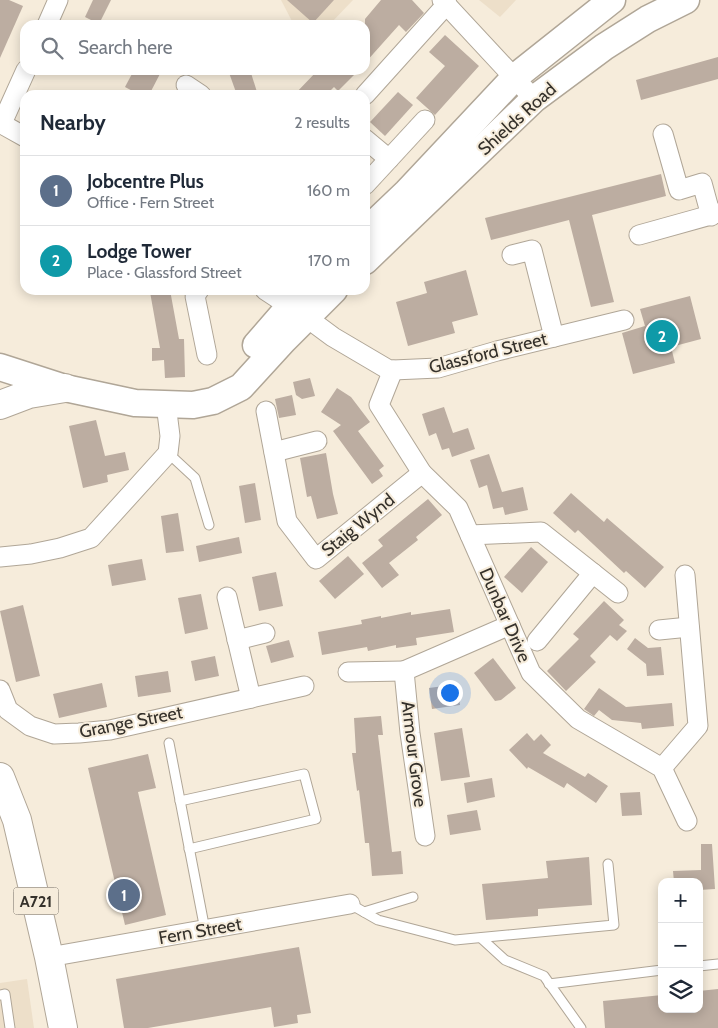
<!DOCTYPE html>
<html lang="en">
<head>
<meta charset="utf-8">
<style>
	:root { --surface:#fff; --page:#f2f2f3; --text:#1f2937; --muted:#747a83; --line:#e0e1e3; --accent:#308f68 }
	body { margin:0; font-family:Cabin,sans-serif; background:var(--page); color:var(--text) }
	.controls { position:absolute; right:15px; bottom:15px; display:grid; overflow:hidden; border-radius:10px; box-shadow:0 2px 12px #0003 }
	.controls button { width:45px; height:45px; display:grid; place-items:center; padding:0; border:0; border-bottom:1px solid var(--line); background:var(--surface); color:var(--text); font:25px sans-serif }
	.you { position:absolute; left:449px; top:692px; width:18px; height:18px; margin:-12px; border:4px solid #fff; border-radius:50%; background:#1a73e8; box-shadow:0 0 0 8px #1a73e833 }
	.badge { display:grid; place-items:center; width:32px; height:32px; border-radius:50%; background:var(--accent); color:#fff; font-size:16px; font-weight:700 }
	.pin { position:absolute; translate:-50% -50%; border:2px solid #fff; box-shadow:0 1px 5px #0006 }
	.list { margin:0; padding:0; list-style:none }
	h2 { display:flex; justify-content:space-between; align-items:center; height:65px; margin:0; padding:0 20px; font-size:21px }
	h2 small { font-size:16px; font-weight:400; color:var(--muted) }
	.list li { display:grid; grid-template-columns:32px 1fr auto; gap:15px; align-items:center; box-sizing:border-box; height:70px; padding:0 20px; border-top:1px solid var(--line) }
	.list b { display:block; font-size:19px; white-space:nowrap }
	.list p { margin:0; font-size:16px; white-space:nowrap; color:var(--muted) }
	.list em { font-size:16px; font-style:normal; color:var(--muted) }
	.icon { flex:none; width:28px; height:28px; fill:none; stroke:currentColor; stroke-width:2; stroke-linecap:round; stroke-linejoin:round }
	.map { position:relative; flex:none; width:718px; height:1028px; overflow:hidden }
	.search { position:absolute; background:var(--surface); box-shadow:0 2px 12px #0003; left:20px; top:20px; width:350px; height:55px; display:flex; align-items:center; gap:12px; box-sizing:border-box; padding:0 18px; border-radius:15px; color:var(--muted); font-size:19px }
	.panel { position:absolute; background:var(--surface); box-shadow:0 2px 12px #0003; left:20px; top:90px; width:350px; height:205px; border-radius:15px }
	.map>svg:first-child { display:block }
	.built { fill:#eddfc9 }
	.building { fill:#bcada1 }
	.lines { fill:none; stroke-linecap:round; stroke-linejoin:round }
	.lane-casing { stroke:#b0a697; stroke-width:11 }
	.street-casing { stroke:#b0a697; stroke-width:21 }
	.secondary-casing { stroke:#b0a697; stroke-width:29 }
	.primary-casing { stroke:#b0a697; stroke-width:30 }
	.lane { stroke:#fff; stroke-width:9 }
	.street { stroke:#fff; stroke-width:19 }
	.secondary { stroke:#fff; stroke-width:26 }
	.primary { stroke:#fff; stroke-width:28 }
	.labels { text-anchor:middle; stroke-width:4; stroke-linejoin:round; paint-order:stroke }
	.shield { fill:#f6ecdb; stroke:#6f6960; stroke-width:1 }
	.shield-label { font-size:16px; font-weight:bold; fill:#35312b }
	.street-label { font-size:18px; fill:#35312b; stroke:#f6ecdb }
</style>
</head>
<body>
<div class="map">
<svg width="718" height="1028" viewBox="0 0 718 1028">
	<rect width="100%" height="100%" fill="#f6ecdb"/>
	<g class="built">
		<path d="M281 0H353L329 25H294Z"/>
		<path d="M479 0H516L500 17Z"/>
		<path d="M27 979 34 1028H0V983Z"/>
	</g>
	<g class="building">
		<path d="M0 0H9L23 6 0 58Z"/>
		<path d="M93 0H111L99 24 85 17Z"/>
		<path d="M287 0H334L313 23Z"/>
		<path d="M381 0H412L424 13 406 32 399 25 365 63V19Z"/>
		<path d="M445 35 479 66 435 115 416 98 445 66 429 52Z"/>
		<path d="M718 57V79L641 100 636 80Z"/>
		<path d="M134 70H162L149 95H140L125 87Z"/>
		<path d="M228 70H250L258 95H237Z"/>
		<path d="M318 70H359L338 91 334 87 326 95H294Z"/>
		<path d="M398 92 413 105 385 136 370 122Z"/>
		<path d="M661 174 666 196 592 215 614 302 591 307 569 220 491 240 485 218Z"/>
		<path d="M466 270 478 315 452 322 455 333 408 346 396 302 427 293 424 282Z"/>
		<path d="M161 290H170L179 339H184L185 377 165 378 164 360 152 361V348H160L150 292Z"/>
		<path d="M690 296 701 339 671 347 675 363 633 374 622 333 645 326 640 309Z"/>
		<path d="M310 378 315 396 302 399 296 395 293 382Z"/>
		<path d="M337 388 351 397 370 422 358 431 384 466 379 470 383 476 372 484 333 431 341 425 321 412Z"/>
		<path d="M292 395 296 415 279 418 275 399Z"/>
		<path d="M444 407 453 433 468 428 475 449 452 457 449 448 442 450 436 433 429 436 422 414Z"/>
		<path d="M96 420 105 456 125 452 129 470 107 475 108 482 83 488 69 426Z"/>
		<path d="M326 453 333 494 338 514 317 519 311 496 307 497 300 458Z"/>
		<path d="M489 454 502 492 523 487 528 510 505 515 503 507 493 509 487 485 479 488 470 460Z"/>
		<path d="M255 483 261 520 245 523 239 486Z"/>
		<path d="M571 493 604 522 607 518 664 567 645 588 626 571 624 573 578 530 575 533 553 513Z"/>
		<path d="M428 499 442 515 416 537 418 540 389 563 399 575 382 588 362 563 383 546 378 540Z"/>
		<path d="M178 513 184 551 166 553 161 516Z"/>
		<path d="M239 537 242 553 199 562 196 546Z"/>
		<path d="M531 547 548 562 522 593 504 577Z"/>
		<path d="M348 556 364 574 335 599 319 581Z"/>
		<path d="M142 559 146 580 112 586 108 565Z"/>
		<path d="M276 572 283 606 259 611 252 577Z"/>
		<path d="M201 594 208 629 185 634 178 598Z"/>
		<path d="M604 601 624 620 619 625 627 631 617 641 610 635 590 656 596 662 566 691 547 671 579 639 573 634Z"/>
		<path d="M23 605 40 676 16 682 0 611Z"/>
		<path d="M450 609 454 632 416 638 417 645 396 648V645L368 651 367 647 322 655 318 632 362 624 361 620 381 616V618L411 612V615Z"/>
		<path d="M635 638 648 648 661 647 664 675 647 676 646 664 627 649Z"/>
		<path d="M289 640 294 657 271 663 266 646Z"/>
		<path d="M215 656 219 676 195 681 191 661Z"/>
		<path d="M493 658 516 688 501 700 495 701 474 673Z"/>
		<path d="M168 671 171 692 138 697 135 676Z"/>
		<path d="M102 683 107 707 59 718 53 694Z"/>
		<path d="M458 684 460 705 432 709 429 688Z"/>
		<path d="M599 688 626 707 672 703 674 726 642 729 641 723 612 720 599 710 594 716 584 709Z"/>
		<path d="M381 716 383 735H378L392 852 401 851 403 874 372 876 369 843H365L359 790 357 791 352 753H356L354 718Z"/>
		<path d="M462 728 470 777 441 781 434 733Z"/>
		<path d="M527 733 534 741 541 734 551 745 543 753 585 777 588 773 608 786 596 803 567 783 564 788 528 767 527 769 509 750Z"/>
		<path d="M148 754 156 788 138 792 166 915 125 925 88 768Z"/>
		<path d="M492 778 495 797 467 803 464 783Z"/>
		<path d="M640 792 642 815 622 816 620 793Z"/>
		<path d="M477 810 481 830 450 835 447 815Z"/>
		<path d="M701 844H712L715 889 699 890V882H674L673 871 701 870Z"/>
		<path d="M589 857 592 905 538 909V916L486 920 482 884 548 878 546 861Z"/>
		<path d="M299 947 311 1013 297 1015 298 1023 274 1027 271 1007 148 1028H124L116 979Z"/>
		<path d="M718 989V1028H605L603 1001 662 995V1009H699V991Z"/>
	</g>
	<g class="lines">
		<g class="lane-casing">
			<g id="lane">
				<path d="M168 453 195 478 209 525"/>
				<path d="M169 743 205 930"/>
				<path d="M180 801 304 774 316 819 189 849"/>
				<path d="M350 904 378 920 455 940 614 925 608 864"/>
				<path d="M364 912 413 897"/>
				<path d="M481 938 505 960 544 976 581 1028"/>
				<path d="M699 966 718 964"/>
				<path d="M549 984 662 970"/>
				<path d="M0 995 5 994 10 1028"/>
			</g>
		</g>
		<g class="street-casing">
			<g id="street">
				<path d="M442 0 534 99"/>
				<path d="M47 25 58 0"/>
				<path d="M186 85 201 95"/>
				<path d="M365 95 447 4"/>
				<path d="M0 123 25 137"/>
				<path d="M2 123 26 70"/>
				<path d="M663 134 679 190 702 183 711 216"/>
				<path d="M365 139 389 159"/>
				<path d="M365 185 425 120"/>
				<path d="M639 235 718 213"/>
				<path d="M512 255 532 250 554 337"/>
				<path d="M199 290 195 296 207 355"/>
				<path d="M265 290 306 317 333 337 389 370H393L438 368 497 351 624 320"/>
				<path d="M393 370 379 405 422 473 458 508 531 673 578 719 662 768 687 821"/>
				<path d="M266 411 287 521 316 559 422 473"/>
				<path d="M274 452 317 441"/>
				<path d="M470 535 541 532 618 593"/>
				<path d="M0 557 31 554 60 548 91 538 168 453 170 436 166 404"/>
				<path d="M227 597 251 698"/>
				<path d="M659 630 689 627"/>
				<path d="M237 640 265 633"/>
				<path d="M537 641 593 573"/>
				<path d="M348 672 404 671"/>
				<path d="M0 690 8 710 30 726 54 734 79 733 110 730 304 686"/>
				<path d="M662 768 698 726 685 575"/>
				<path d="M425 836 410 733 404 671 510 625"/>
				<path d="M49 957 350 904"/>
			</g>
		</g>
		<g class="secondary-casing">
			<g id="secondary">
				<path d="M365 232 407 192 515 77 612 0"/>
				<path d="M365 261 534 99 604 47 648 19 686 0"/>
				<path d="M256 345 289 307 306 290"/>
				<path d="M0 367 65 388 135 403 193 405 213 401 241 387 284 340 334 290"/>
			</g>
		</g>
		<g class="primary-casing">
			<g id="primary">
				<path d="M0 405 29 394 65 388"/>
				<path d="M0 777 17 820 49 957 63 1028"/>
			</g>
		</g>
		<use href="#lane" class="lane"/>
		<use href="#street" class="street"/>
		<use href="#secondary" class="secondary"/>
		<use href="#primary" class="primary"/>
	</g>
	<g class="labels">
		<rect class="shield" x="13.5" y="887.5" width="45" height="27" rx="4"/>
		<g class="shield-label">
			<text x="36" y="907">A721</text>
		</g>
		<g class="street-label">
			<text transform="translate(517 119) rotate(-42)" y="6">Shields Road</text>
			<text transform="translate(488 353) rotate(-14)" y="6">Glassford Street</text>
			<text transform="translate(358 525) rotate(-39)" y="6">Staig Wynd</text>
			<text transform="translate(505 615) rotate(66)" y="6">Dunbar Drive</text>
			<text transform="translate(131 722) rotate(-11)" y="6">Grange Street</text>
			<text transform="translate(414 754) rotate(83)" y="6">Armour Grove</text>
			<text transform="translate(200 931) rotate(-10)" y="6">Fern Street</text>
		</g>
	</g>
</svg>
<div class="controls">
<button>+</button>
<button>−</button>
<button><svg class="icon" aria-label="layers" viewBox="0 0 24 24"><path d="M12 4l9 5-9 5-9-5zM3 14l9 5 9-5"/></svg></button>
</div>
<div class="you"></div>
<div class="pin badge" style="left:124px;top:895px;background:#5c6f8a">1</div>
<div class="pin badge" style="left:662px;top:336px;background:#0f9aa8">2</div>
<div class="search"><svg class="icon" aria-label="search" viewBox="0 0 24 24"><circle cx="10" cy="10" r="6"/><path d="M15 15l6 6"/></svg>Search here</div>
<section class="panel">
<h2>Nearby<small>2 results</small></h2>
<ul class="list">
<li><span class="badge" style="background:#5c6f8a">1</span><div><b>Jobcentre Plus</b><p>Office · Fern Street</p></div><em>160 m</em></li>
<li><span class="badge" style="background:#0f9aa8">2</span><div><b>Lodge Tower</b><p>Place · Glassford Street</p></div><em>170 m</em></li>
</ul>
</section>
</div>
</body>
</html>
